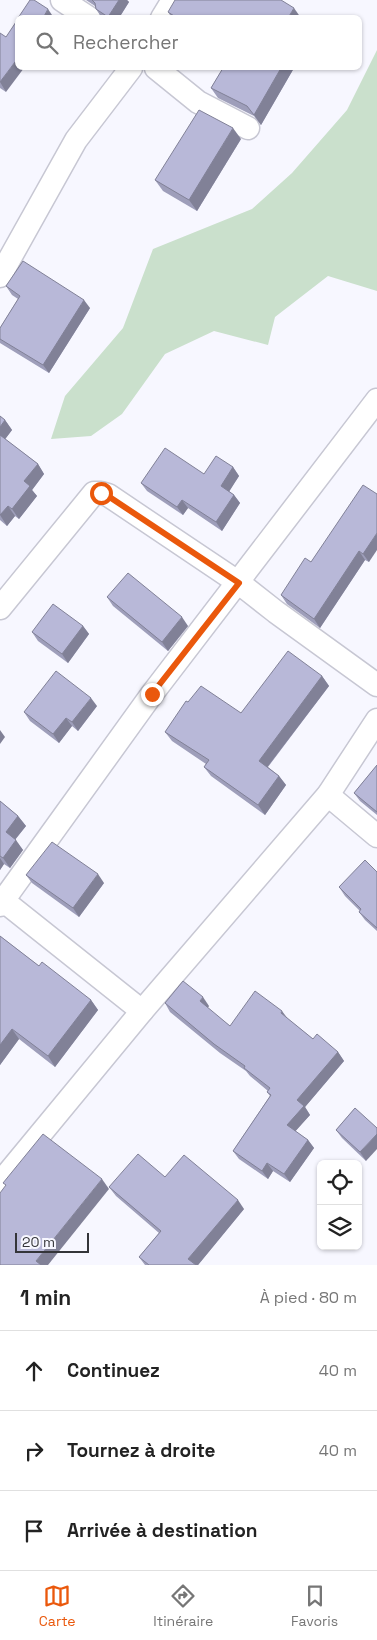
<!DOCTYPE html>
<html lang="fr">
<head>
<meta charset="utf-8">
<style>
	:root { --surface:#fff; --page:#f6f6f6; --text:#222; --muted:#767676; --line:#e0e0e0; --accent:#ea580c }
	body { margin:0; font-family:"Space Grotesk",sans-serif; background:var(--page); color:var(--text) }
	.controls { position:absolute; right:15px; bottom:15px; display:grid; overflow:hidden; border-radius:8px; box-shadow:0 1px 4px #0004 }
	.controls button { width:45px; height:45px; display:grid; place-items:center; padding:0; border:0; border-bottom:1px solid var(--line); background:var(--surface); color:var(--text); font:25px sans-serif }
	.scale { position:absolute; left:15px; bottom:12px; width:74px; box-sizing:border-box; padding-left:5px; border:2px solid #343539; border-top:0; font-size:14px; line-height:18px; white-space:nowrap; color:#343539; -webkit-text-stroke:4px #f7f7ff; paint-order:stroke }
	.stop { position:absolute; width:15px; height:15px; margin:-11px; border:4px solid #ea580c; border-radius:50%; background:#fff }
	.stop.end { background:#ea580c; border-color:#fff; box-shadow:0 1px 5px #0008 }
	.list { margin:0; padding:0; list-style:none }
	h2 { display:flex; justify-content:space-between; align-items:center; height:65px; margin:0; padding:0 20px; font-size:21px }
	h2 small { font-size:16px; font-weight:400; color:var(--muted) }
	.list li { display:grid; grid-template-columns:32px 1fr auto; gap:15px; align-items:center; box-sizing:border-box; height:80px; padding:0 20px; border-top:1px solid var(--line) }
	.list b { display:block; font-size:19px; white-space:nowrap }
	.list em { font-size:16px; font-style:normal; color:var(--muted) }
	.icon { flex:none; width:28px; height:28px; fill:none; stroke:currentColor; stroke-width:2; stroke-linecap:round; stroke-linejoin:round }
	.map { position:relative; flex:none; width:377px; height:1265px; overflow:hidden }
	.search { position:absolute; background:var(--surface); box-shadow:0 1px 4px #0004; left:15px; right:15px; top:15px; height:55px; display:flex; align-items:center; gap:12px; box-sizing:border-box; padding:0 18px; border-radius:8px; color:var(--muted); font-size:19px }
	.sheet { height:305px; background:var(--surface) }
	nav { display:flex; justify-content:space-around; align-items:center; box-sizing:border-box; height:70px; border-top:1px solid var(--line); background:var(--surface); font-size:14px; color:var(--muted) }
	nav a { display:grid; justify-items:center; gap:2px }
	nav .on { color:var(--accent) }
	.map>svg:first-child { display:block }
	.green { fill:#cae0cc }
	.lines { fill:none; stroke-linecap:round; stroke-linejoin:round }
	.street-casing { stroke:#c7c7d3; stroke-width:25 }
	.street { stroke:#fff; stroke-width:22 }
	.wall { fill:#9e9eba }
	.shaded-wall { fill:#818197 }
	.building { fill:#b8b8d8; stroke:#818197 }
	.route { stroke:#ea580c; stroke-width:6 }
</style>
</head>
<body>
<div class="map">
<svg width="377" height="1265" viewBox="0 0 377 1265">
	<rect width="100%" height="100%" fill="#f7f7ff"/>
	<path class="green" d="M377 50V291L328 276 275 317 268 345 214 331 165 354 122 414 91 436 51 439 65 396 123 328 153 249 252 209 292 173 347 110Z"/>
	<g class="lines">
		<g class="street-casing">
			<g id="street">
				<path d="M62 0 89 18"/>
				<path d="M162 18 173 0"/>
				<path d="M156 68 198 102 248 128"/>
				<path d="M0 276 76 140 131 68"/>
				<path d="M0 608 94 493H101L108 495 239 583 276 612 377 685"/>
				<path d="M328 795 377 836"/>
				<path d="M0 898 142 1011"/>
				<path d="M0 905 152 694 377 400"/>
				<path d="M0 1183 142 1011 328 795 377 720"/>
			</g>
		</g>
		<use href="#street" class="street"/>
	</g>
	<g class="wall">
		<path d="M86 0H127L129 2 119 18H102L96 9 95 6Z"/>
		<path d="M168 12 301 18H172Z"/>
		<path d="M0 33 6 92 0 88Z"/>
		<path d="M223 68H294L261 125 254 116 218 98 211 88Z"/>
		<path d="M241 139 197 211 163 191 155 180Z"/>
		<path d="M6 286 90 308 49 373 0 343V328L18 299 12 295Z"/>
		<path d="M0 416 5 420 12 430 5 439 38 464 44 474 32 490 37 496 19 519 15 516 7 526 0 520Z"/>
		<path d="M233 467 239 476 229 491 234 495 240 503 222 531 188 508 183 515 147 491 141 483 204 474Z"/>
		<path d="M377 494 369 562 365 560 320 628 287 604 281 595 311 562Z"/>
		<path d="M107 597 188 626 168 651 113 606Z"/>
		<path d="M83 626 89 634 68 663 38 641 32 632Z"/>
		<path d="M322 676 329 686 268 767 279 776 286 785 265 815 211 776 204 767 206 764 172 741 165 732 188 702 241 713Z"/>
		<path d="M97 706 78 731 72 726 59 743 30 721 24 712Z"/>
		<path d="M377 765V815L360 801 354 793Z"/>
		<path d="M0 801 18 816 26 826 15 840 23 850 10 868 4 864 0 870Z"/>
		<path d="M377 872V931L365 920 359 912 360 911 345 896 339 887Z"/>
		<path d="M26 875 104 883 79 917 32 883Z"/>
		<path d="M0 936 39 966 91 1000 98 1010 55 1067 19 1039 0 1065Z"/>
		<path d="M165 1003 209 1006 207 1008 230 1026 288 1019 313 1039 338 1052 344 1061 305 1107 310 1115 295 1131 308 1140 314 1148 290 1182 273 1171 268 1179 239 1159 233 1151 270 1096 267 1092 268 1091 250 1076 246 1071 220 1053 170 1012Z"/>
		<path d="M355 1108 366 1161 342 1138 336 1130Z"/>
		<path d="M165 1177 244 1209 198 1265H145L139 1257 159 1233 116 1196 109 1187Z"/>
	</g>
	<g class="shaded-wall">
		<path d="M119 0H127L129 2 119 18H108V17Z"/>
		<path d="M294 8 301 18H288Z"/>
		<path d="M48 9 54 18H43Z"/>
		<path d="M18 58V68H24L6 92 0 82Z"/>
		<path d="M281 68H294L261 125 254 115Z"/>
		<path d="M233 128 241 139 197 211 189 200Z"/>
		<path d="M84 300 90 308 49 373 43 365Z"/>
		<path d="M5 420 12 430 3 442 0 437V427Z"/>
		<path d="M38 464 44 474 32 490 37 496 19 519 12 509 24 481Z"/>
		<path d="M233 467 239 476 227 495 221 486Z"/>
		<path d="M234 495 240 503 222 531 216 522Z"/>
		<path d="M182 500 188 508 183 515 177 507Z"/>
		<path d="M8 506 15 516 7 526 0 515Z"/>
		<path d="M377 533V550L369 562 363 554Z"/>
		<path d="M359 551 365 560 320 628 314 619Z"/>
		<path d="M182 617 188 626 168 651 162 642Z"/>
		<path d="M83 626 89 634 68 663 62 654Z"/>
		<path d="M322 676 329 686 265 770 259 761Z"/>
		<path d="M91 698 97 706 78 731 72 722Z"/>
		<path d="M66 718 72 726 59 743 53 734Z"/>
		<path d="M0 730 5 737 0 744Z"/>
		<path d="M279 776 286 785 265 815 258 805Z"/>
		<path d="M18 816 26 826 13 842 6 832Z"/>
		<path d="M16 840 23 850 10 868 3 858Z"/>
		<path d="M0 858 4 864 0 870Z"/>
		<path d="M98 874 104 883 79 917 73 908Z"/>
		<path d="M203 997 209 1006 206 1010 200 1001Z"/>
		<path d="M91 1000 98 1010 55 1067 48 1056Z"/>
		<path d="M282 1011 288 1019 281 1013Z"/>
		<path d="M12 1029 19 1039 0 1065V1045Z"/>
		<path d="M338 1052 344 1061 305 1107 310 1115 293 1134 287 1125 297 1100Z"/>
		<path d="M377 1134V1149L366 1161 360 1152Z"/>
		<path d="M308 1140 314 1148 290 1182 284 1174Z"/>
		<path d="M267 1163 273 1171 268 1179 262 1171Z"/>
		<path d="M102 1179 109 1189 48 1265H39L36 1261Z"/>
		<path d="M238 1200 244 1209 198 1265H193L188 1259Z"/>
	</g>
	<g class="building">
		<path d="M30 0H34L48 9 43 18H18Z"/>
		<path d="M92 0H119L108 17 96 9 95 3Z"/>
		<path d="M175 0H281L294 8 288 18H177L168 12Z"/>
		<path d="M18 19V58L0 82V33L6 37Z"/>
		<path d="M223 68H281L254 115 247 106 211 88Z"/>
		<path d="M199 110 233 128 189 200 155 180Z"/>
		<path d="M23 261 84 300 43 365 0 339V328L20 296 6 286Z"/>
		<path d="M0 416 5 420 0 427Z"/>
		<path d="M0 435 38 464 24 481 30 486 12 509 8 506 0 515Z"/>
		<path d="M165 448 204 474 216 456 233 467 221 486 234 495 216 522 182 500 177 507 141 483Z"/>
		<path d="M363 485 377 494V533L363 554 359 551 314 619 281 595 305 558 311 562Z"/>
		<path d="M128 573 182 617 162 642 107 597Z"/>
		<path d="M53 604 83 626 62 654 32 632Z"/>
		<path d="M288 651 322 676 259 761 279 776 258 805 204 767 209 760 165 732 186 701 188 702 201 686 241 713Z"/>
		<path d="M56 671 91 698 72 722 66 718 53 734 24 712Z"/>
		<path d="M377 765V812L354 793Z"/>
		<path d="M0 801 18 816 6 832 16 840 3 858 0 856Z"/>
		<path d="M52 842 98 874 73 908 26 875Z"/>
		<path d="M365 860 377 872V928L359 912 361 909 339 887Z"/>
		<path d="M0 936 39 966 42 962 91 1000 48 1056 12 1029 0 1045Z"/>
		<path d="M183 981 203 997 200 1001 230 1026 255 991 282 1011 281 1013 313 1039 317 1034 338 1052 297 1100 304 1106 287 1125 308 1140 284 1174 267 1163 262 1171 233 1151 271 1095 267 1092 270 1088 244 1068 245 1066 214 1044 165 1003Z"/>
		<path d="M355 1108 377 1128V1134L360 1152 336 1130Z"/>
		<path d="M43 1134 102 1179 36 1261 41 1265H0V1193L6 1185 3 1183Z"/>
		<path d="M138 1154 165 1177 184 1155 238 1200 188 1259 196 1265H149L139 1257 161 1231 109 1187Z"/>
	</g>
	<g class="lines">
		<path class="route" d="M101 493 108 496 239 583 152 694"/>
	</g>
</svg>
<div class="controls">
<button><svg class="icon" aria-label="locate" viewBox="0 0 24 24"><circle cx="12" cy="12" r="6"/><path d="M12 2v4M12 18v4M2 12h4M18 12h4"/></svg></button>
<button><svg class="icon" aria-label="layers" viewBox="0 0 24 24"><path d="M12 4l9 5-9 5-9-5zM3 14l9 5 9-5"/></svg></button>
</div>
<div class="scale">20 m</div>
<div class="stop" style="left:101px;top:493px"></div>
<div class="stop end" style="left:152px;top:694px"></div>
<div class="search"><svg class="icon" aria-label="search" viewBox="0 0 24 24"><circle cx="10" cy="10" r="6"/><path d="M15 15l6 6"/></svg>Rechercher</div>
</div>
<section class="sheet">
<h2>1 min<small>À pied · 80 m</small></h2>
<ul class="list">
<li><svg class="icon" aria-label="ahead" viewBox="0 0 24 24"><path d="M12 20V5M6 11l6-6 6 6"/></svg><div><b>Continuez</b></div><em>40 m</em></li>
<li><svg class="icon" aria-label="right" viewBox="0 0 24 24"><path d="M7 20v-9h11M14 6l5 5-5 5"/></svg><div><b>Tournez à droite</b></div><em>40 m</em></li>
<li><svg class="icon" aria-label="arrive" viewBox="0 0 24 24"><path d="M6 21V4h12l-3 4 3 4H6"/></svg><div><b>Arrivée à destination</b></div></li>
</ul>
</section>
<nav>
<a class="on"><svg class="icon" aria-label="map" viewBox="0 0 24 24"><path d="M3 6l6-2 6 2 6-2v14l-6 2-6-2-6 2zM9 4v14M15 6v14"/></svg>Carte</a>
<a><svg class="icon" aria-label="directions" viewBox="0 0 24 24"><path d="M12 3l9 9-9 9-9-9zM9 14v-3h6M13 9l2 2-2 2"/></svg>Itinéraire</a>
<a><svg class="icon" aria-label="saved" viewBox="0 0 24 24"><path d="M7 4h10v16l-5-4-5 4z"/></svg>Favoris</a>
</nav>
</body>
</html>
